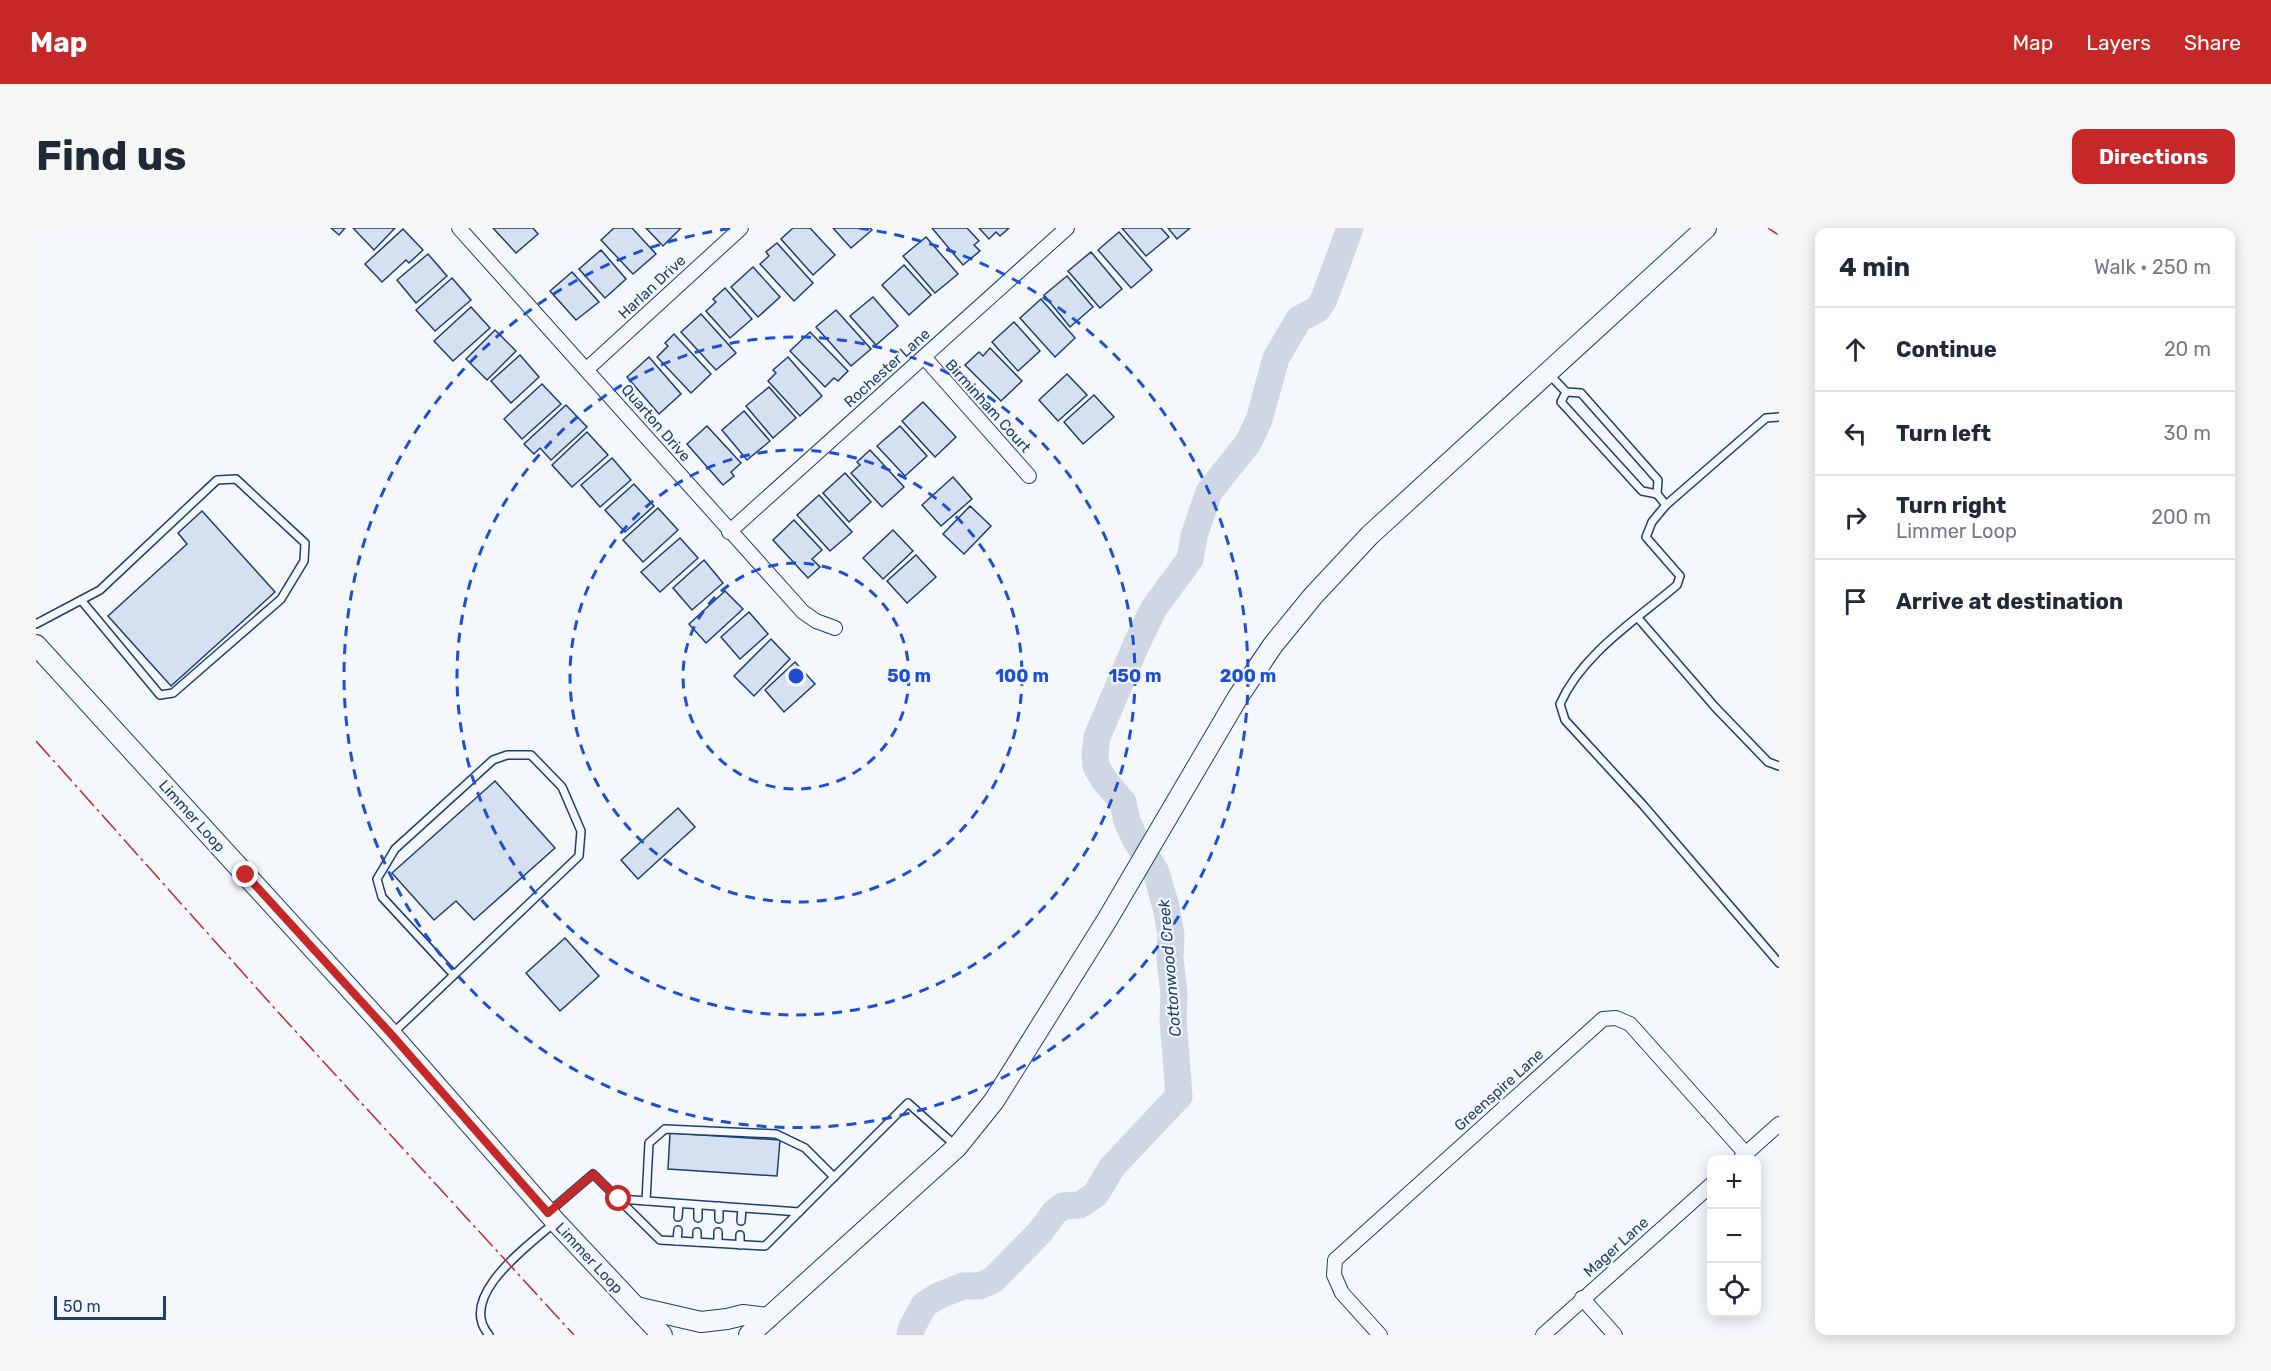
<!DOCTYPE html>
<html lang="en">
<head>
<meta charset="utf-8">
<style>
	:root { --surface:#fff; --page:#f6f6f7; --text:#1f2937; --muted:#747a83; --line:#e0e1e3; --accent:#c62828 }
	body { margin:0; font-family:Rubik,sans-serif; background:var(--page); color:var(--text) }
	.controls { position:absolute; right:18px; bottom:18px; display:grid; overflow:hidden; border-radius:12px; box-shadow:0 3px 15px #0003 }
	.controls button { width:54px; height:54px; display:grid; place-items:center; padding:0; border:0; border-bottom:2px solid var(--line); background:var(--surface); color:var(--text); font:30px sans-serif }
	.scale { position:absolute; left:18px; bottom:15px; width:112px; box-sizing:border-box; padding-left:6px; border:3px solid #1d3f73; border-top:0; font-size:16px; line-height:21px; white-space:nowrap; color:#1d3f73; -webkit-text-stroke:4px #f4f7fb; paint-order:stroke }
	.stop { position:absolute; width:18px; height:18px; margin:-14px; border:4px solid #c62828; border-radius:50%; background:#fff }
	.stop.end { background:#c62828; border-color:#fff; box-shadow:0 2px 6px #0008 }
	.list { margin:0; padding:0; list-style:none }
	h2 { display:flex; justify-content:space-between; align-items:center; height:78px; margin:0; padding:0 24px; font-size:26px }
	h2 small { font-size:20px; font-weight:400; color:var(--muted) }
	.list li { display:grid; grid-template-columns:39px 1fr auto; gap:18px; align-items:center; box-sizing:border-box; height:84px; padding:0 24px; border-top:2px solid var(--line) }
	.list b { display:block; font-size:22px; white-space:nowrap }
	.list p { margin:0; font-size:20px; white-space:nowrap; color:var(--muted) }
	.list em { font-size:20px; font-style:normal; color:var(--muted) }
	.icon { flex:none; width:33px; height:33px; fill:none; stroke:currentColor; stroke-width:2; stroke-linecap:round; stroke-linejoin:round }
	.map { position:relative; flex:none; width:1743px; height:1107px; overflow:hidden; border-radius:12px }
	header { display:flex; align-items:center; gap:36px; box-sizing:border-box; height:84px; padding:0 30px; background:var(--accent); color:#fff }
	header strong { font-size:28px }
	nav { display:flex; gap:33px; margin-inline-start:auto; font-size:21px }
	.intro { display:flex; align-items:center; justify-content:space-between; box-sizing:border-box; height:144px; padding:0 36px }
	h1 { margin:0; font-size:42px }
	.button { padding:15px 27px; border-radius:12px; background:var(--accent); color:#fff; font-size:21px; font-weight:700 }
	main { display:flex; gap:36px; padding:0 36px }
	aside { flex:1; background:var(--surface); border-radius:12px; box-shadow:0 3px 15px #0003 }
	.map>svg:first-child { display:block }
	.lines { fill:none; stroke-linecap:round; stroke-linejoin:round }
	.river { stroke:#cfd7e4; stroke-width:27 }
	.building { fill:#d5e0f0; stroke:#1d3f73; stroke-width:1.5 }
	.lane-casing { stroke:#1d3f73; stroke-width:10 }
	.street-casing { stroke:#1d3f73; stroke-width:16 }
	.secondary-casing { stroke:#1d3f73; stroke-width:22 }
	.lane { stroke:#f4f7fb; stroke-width:7 }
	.street { stroke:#f4f7fb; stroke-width:14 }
	.secondary { stroke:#f4f7fb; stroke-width:20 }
	.power { stroke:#c62828; stroke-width:1.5; stroke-dasharray:21 4.5 3 4.5; stroke-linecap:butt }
	.route { stroke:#c62828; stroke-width:8 }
	.ring { fill:none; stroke:#1d4ed8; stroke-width:3; stroke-dasharray:10 8 }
	.labels { text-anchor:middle; stroke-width:4.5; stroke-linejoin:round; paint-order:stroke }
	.street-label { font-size:15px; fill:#1d3f73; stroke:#f4f7fb }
	.water-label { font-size:16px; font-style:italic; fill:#1d3f73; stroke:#f4f7fb }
	.centre { fill:#1d4ed8; stroke:#f4f7fb; stroke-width:3 }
	.ring-label { font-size:18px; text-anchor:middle; font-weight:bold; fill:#1d4ed8; stroke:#f4f7fb; stroke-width:4.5; stroke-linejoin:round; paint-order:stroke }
</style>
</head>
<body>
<header>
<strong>Map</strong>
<nav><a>Map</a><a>Layers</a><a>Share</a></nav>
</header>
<div class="intro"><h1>Find us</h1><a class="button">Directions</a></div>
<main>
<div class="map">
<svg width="1743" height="1107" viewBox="0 0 1743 1107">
	<rect width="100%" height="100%" fill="#f4f7fb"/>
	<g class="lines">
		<path class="river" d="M874 1107 876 1099 888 1077 902 1068 927 1058H943L957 1052 1004 1004 1018 985 1027 978 1044 977 1060 966 1076 939 1143 868 1137 791 1138 766 1134 730 1135 707 1130 679 1120 644 1099 611 1091 593 1087 574 1068 552 1060 538 1059 526 1061 509 1100 417 1118 380 1154 331 1158 308 1173 264 1212 215 1223 192 1240 130 1263 91 1282 81 1288 71 1314 0"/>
	</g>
	<g class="building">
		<path d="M295 0H309L303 7Z"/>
		<path d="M317 0H359L338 22Z"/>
		<path d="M457 0H497L502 6 480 25Z"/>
		<path d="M578 0H596L620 26 597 46 565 12Z"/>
		<path d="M610 0H645L627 18Z"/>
		<path d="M757 0H774L799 27 777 47 745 11Z"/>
		<path d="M797 0H834L836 2 815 20Z"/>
		<path d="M896 0H931L943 13 938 17 944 23 927 37Z"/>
		<path d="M943 0H973L964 8 960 4 953 11Z"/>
		<path d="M1086 0H1125L1133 9 1110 28Z"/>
		<path d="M1132 0H1154L1141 11Z"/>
		<path d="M367 1 387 22 373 35 370 32 346 54 329 36Z"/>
		<path d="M1083 4 1116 42 1095 60 1062 22Z"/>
		<path d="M890 9 922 46 899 65 867 28Z"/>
		<path d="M741 15 777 55 758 73 724 36 733 28 730 24Z"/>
		<path d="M565 22 590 51 569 70 543 41Z"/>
		<path d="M1055 24 1086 61 1064 80 1032 43Z"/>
		<path d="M392 26 411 48 380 75 361 52Z"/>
		<path d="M868 37 895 67 873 87 846 57Z"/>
		<path d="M717 39 744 69 722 89 695 59Z"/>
		<path d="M536 44 563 74 540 92 514 63Z"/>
		<path d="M1031 48 1057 79 1034 99 1008 67Z"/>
		<path d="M416 50 435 72 399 103 380 82Z"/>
		<path d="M689 60 716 91 694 110 670 83 680 74 677 71Z"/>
		<path d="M837 69 862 98 840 117 814 88Z"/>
		<path d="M1005 71 1039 110 1019 129 984 90Z"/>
		<path d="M435 79 454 100 417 133 398 113Z"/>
		<path d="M800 82 835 121 815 138 780 99Z"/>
		<path d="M665 86 700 125 680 142 645 104Z"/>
		<path d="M978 94 1004 123 982 143 956 114Z"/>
		<path d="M459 102 480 123 451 152 430 131Z"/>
		<path d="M774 104 812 143 802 153 798 150 789 159 754 123Z"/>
		<path d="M638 106 675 146 655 165 621 129 632 118 629 115Z"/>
		<path d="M954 120 986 153 965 173 929 137 943 124 947 128Z"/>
		<path d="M484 127 503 149 475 175 455 153Z"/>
		<path d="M613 129 645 166 623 186 591 149Z"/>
		<path d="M752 129 786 168 764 188 732 153 740 145 737 142Z"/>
		<path d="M1031 146 1051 167 1022 193 1003 172Z"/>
		<path d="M506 156 525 176 486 211 468 191Z"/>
		<path d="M733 159 760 190 737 210 710 178Z"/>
		<path d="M1058 167 1078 189 1047 216 1028 194Z"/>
		<path d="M887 174 920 209 899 229 866 193Z"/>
		<path d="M530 177 551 199 515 232 504 220 498 226 488 216Z"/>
		<path d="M708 183 734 213 711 232 686 202Z"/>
		<path d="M671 198 705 235 695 244 698 248 687 257 651 216Z"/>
		<path d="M864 198 891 228 869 248 841 218Z"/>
		<path d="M551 204 572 227 536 259 516 237Z"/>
		<path d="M834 222 868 259 846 279 815 245 824 237 821 234Z"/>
		<path d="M576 230 595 252 564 279 545 257Z"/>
		<path d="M809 245 835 274 813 294 787 265Z"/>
		<path d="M917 249 936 271 905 298 886 277Z"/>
		<path d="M598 256 618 278 589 304 569 282Z"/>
		<path d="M783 267 816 304 794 323 761 287Z"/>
		<path d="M934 278 955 298 928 326 907 306Z"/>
		<path d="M622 280 642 302 607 334 587 312Z"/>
		<path d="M166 283 239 364 135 458 72 388 151 316 142 305Z"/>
		<path d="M758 292 786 322 776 331 784 339 772 350 737 312Z"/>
		<path d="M857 302 877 323 847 351 827 330Z"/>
		<path d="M644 310 662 330 624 364 605 344Z"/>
		<path d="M880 327 900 349 871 375 851 353Z"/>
		<path d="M668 332 687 355 656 382 637 360Z"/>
		<path d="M689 363 707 381 670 415 653 396Z"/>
		<path d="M713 384 732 406 704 431 685 409Z"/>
		<path d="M735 411 754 431 718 468 698 448Z"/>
		<path d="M759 434 779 456 748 484 729 462Z"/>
		<path d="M459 553 519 620 438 692 420 673 398 692 356 645Z"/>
		<path d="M642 580 659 599 602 651 585 632Z"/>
		<path d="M529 710 563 748 524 783 490 745Z"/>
		<path d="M634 905 744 912 741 948 632 941Z"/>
	</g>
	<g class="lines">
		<g class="lane-casing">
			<g id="lane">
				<path d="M1513 146 1530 164 1545 165 1622 252 1621 266 1606 263 1525 174 1530 164"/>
				<path d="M1621 266 1630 277 1730 190 1743 189"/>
				<path d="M1630 277 1616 294 1610 309 1644 348 1641 357C1600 392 1546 426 1524 476L1529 492 1607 577 1743 735"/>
				<path d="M1602 390 1679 479 1732 534 1743 538"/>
				<path d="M0 396 64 362 181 252 200 251 269 315 268 333 245 371 137 465 124 467 45 372"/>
				<path d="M357 805 543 628 545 603 526 559 495 527H471L457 532 359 621 341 651 346 669 418 747"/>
				<path d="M583 971 763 984"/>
				<path d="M610 973 613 915 629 901 740 906 769 920 798 949"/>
				<path d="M514 983 557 946 624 1012 729 1018 872 875 921 919"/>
				<path d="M642 989 643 976"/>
				<path d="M662 990V977"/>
				<path d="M683 991V978"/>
				<path d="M705 993 706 980"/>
				<path d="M641 1013 642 1002"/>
				<path d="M661 1014V1004"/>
				<path d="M682 1015V1004"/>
				<path d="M704 1017V1007"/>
				<path d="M453 1107C420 1069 492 1018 518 995"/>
			</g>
		</g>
		<g class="street-casing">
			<g id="street">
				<path d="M423 0 767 384 780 393 799 400"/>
				<path d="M888 129 993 248"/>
				<path d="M551 141 705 0"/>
				<path d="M693 304 1031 0"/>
				<path d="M1705 930 1743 896"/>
				<path d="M1546 1070 1579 1107"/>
				<path d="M1344 1107 1306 1065 1298 1047 1299 1032 1567 791 1580 790 1594 796 1710 926"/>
				<path d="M1507 1107 1676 956"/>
			</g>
		</g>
		<g class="secondary-casing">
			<g id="secondary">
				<path d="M0 417 355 806 520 994 626 1107"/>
				<path d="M600 1079 665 1094 691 1091 707 1087 732 1090"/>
				<path d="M713 1107 921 919 958 873 1071 692 1202 469 1237 417 1277 368 1334 307 1670 0"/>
			</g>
		</g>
		<use href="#lane" class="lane"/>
		<use href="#street" class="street"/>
		<use href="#secondary" class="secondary"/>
		<g class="power">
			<path d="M1732 0 1743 7"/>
			<path d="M0 513 241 783 538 1107"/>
		</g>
	</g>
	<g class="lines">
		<path class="route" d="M210 647 355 806 512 985 557 946 583 971"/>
	</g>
	<g class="ring">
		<circle cx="760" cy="448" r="113"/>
		<circle cx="760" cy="448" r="226"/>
		<circle cx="760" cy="448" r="339"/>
		<path d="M823 0A452 452 0 1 1 697 0"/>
	</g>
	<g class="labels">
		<g class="street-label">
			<text transform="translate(616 59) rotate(-43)" y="5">Harlan Drive</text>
			<text transform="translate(851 140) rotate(-42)" y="5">Rochester Lane</text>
			<text transform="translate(952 178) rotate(48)" y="5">Birminham Court</text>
			<text transform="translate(620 195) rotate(49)" y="5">Quarton Drive</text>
			<text transform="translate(156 588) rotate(48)" y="5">Limmer Loop</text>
			<text transform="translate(1463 862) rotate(-42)" y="5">Greenspire Lane</text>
			<text transform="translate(1580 1019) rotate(-42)" y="5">Mager Lane</text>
			<text transform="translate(553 1030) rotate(47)" y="5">Limmer Loop</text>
		</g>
		<g class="water-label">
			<text transform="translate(1133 740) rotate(-95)" y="6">Cottonwood Creek</text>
		</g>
	</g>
	<circle cx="760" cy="448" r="9" class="centre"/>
	<g class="ring-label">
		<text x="873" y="454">50 m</text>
		<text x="986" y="454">100 m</text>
		<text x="1099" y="454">150 m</text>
		<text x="1212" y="454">200 m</text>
	</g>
</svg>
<div class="controls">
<button>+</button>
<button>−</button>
<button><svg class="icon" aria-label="locate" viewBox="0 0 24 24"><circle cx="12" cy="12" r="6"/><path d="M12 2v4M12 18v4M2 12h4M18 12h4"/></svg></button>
</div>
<div class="scale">50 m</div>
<div class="stop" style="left:583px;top:971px"></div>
<div class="stop end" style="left:210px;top:647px"></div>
</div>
<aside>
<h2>4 min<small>Walk · 250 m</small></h2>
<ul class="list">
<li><svg class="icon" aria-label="ahead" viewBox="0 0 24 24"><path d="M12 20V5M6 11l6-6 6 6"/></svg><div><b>Continue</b></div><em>20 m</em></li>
<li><svg class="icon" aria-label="left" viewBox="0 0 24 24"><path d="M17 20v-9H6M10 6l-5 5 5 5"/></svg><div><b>Turn left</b></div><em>30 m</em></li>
<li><svg class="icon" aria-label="right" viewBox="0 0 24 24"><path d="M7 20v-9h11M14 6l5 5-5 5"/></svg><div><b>Turn right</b><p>Limmer Loop</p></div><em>200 m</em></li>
<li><svg class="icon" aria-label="arrive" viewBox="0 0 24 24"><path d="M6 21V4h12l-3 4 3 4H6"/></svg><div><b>Arrive at destination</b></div></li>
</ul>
</aside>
</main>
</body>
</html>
